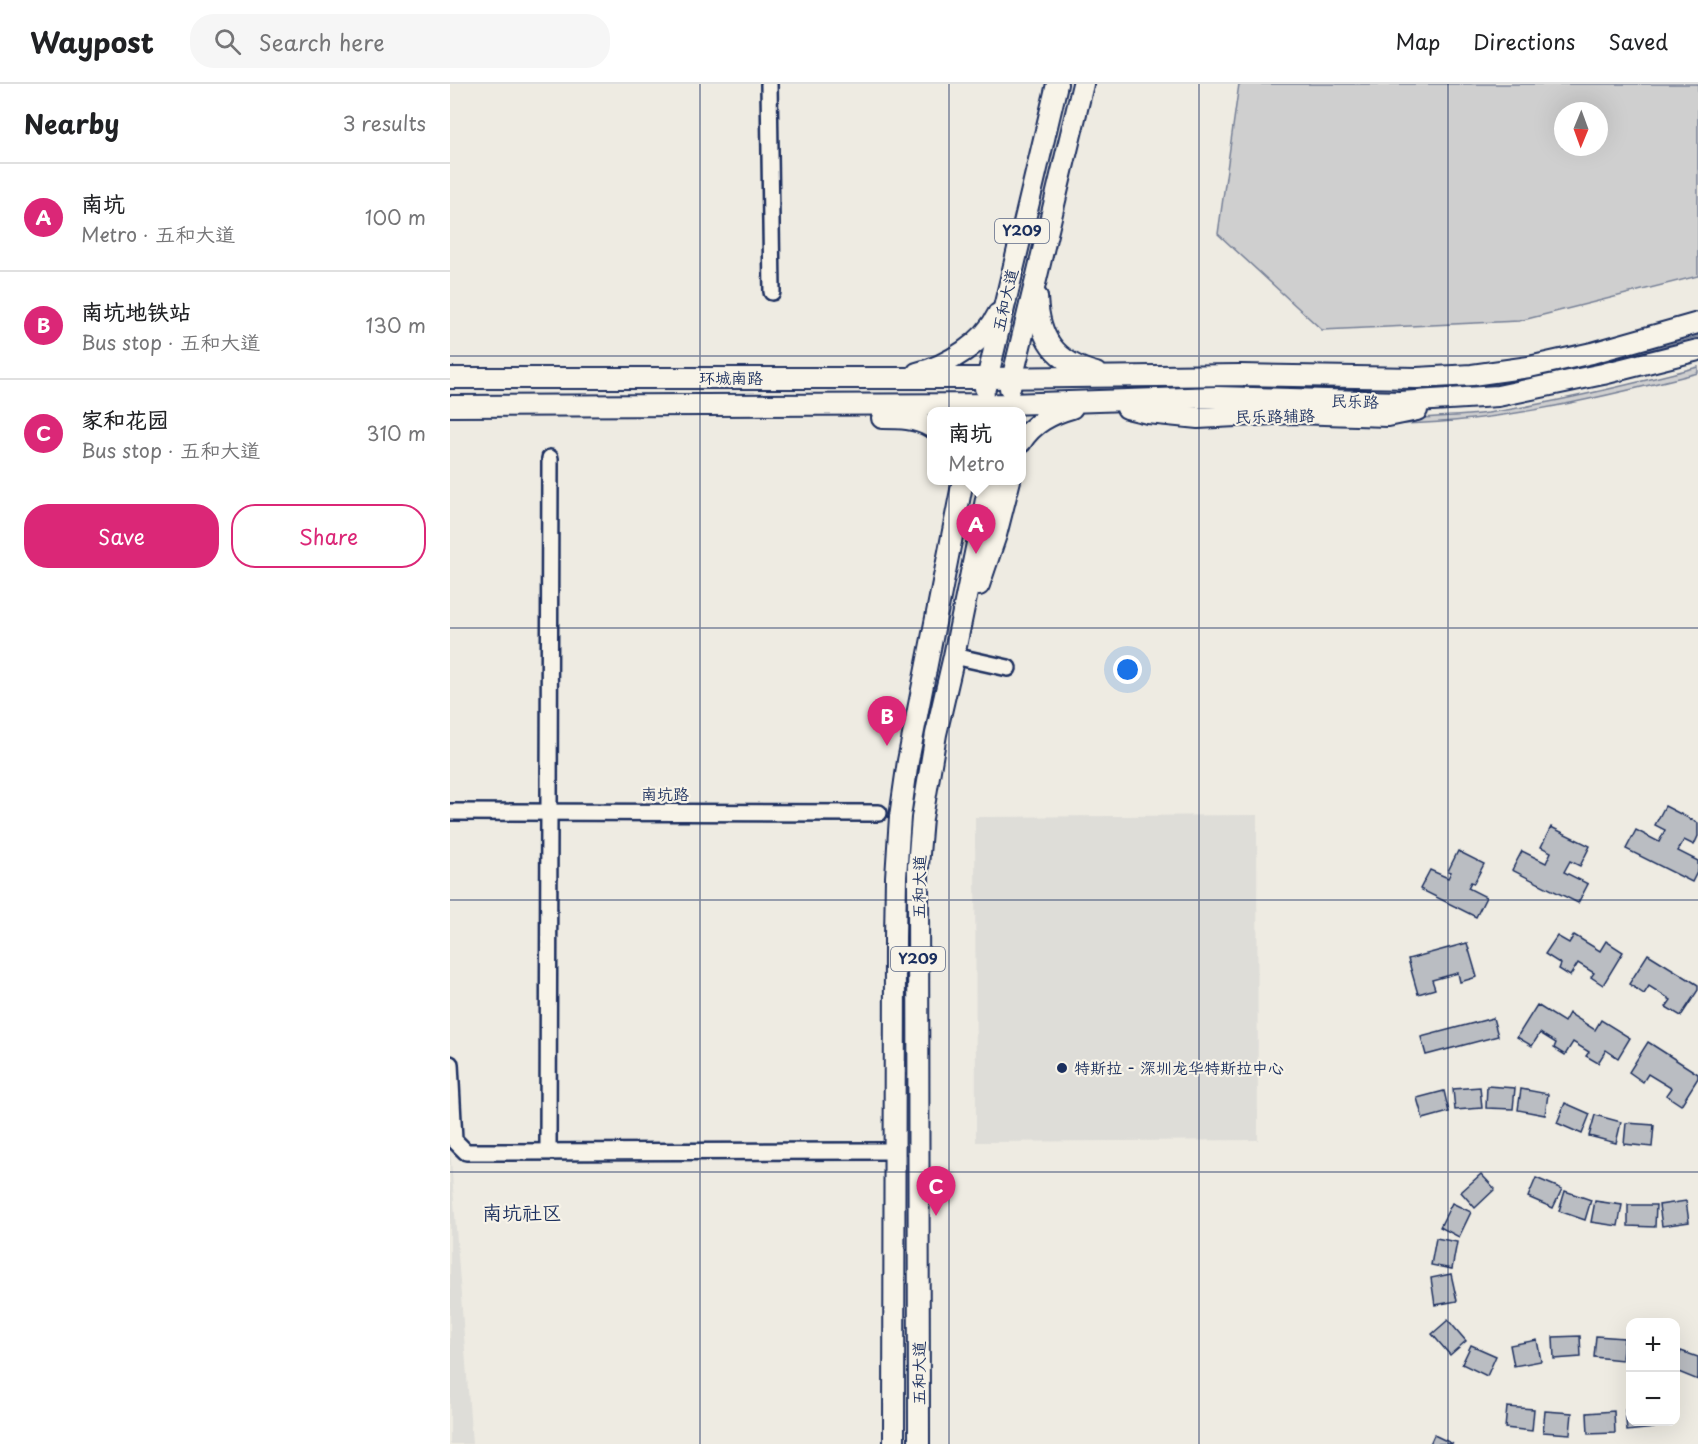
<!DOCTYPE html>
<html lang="en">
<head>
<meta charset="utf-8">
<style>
	:root { --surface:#fff; --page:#f6f6f6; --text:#202124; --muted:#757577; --line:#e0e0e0; --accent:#db2777 }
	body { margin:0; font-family:"Playpen Sans","LXGW WenKai TC",sans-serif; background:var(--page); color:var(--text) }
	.controls { position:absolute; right:18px; bottom:18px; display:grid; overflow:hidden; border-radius:12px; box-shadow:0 6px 24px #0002 }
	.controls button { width:54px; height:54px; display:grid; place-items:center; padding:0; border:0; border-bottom:2px solid var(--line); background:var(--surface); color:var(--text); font:30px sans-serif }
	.compass { position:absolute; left:1104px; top:18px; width:54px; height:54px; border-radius:50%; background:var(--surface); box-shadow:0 6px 24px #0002; rotate:181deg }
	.you { position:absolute; left:678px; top:586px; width:21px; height:21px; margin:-15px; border:4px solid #fff; border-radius:50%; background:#1a73e8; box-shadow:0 0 0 9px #1a73e833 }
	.badge { display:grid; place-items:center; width:39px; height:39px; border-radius:50%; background:var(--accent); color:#fff; font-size:20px; font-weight:700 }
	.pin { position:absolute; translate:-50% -50px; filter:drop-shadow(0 2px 3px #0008) }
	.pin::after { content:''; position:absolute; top:32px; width:21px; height:18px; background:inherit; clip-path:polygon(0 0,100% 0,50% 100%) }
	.popup { position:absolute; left:477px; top:323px; width:99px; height:78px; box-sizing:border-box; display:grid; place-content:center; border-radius:12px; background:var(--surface); filter:drop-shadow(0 2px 4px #0005); font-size:20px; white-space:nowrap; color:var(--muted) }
	.popup b { font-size:22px; color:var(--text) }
	.popup::after { content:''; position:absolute; left:50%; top:100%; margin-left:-12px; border:12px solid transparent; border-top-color:var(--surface) }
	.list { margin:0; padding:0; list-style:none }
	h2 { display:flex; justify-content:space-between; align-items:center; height:78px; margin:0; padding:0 24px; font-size:26px }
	h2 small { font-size:20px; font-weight:400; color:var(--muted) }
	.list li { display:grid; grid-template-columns:39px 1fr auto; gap:18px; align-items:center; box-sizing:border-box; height:108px; padding:0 24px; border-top:2px solid var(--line) }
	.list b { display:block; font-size:22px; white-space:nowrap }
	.list p { margin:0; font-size:20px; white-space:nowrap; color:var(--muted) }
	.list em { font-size:20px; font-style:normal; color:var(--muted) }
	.actions { display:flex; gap:12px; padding:18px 24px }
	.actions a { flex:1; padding:14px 0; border:2px solid var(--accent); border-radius:24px; text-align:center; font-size:21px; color:var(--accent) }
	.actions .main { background:var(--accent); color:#fff }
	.icon { flex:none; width:33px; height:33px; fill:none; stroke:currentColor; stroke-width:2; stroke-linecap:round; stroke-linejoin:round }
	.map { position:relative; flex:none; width:1248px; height:1360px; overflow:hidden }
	header { display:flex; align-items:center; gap:36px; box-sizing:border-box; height:84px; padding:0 30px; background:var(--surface); border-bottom:2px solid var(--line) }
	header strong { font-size:28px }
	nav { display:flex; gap:33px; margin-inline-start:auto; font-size:21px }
	.search { width:420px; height:54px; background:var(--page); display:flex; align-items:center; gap:15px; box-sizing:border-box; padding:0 21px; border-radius:24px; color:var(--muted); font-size:22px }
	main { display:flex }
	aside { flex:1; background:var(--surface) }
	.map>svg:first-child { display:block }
	.built { fill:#deddd8 }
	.green { fill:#cfcfcf; stroke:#757f96; stroke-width:1.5; fill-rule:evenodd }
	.building { fill:#babdc2; stroke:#1b2f5e; stroke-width:1.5 }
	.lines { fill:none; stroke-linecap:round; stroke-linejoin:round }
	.minor-casing { stroke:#1b2f5e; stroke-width:20 }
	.major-casing { stroke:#1b2f5e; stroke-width:24 }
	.minor { stroke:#f7f3e8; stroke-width:15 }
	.major { stroke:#f7f3e8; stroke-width:20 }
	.grid { fill:none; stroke:#1b2f5e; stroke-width:1.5; stroke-opacity:0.55 }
	.poi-dot { fill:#1b2f5e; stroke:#f7f3e8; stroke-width:2 }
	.labels { text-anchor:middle; stroke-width:4.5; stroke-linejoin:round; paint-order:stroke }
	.shield { fill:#f7f3e8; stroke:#5d6a87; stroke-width:1.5 }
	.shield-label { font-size:15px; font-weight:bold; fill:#1b2f5e }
	.street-label { font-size:16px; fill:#1b2f5e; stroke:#f7f3e8 }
	.poi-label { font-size:16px; fill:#1b2f5e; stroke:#f7f3e8; text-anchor:start }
	.quarter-label { font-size:20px; fill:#1b2f5e; stroke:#f7f3e8 }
</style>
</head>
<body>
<header>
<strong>Waypost</strong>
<div class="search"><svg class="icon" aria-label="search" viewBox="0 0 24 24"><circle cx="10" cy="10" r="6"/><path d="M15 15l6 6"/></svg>Search here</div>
<nav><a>Map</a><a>Directions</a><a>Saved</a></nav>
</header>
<main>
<aside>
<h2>Nearby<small>3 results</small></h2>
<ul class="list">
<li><span class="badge">A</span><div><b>南坑</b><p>Metro · 五和大道</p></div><em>100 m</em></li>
<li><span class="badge">B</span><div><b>南坑地铁站</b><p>Bus stop · 五和大道</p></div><em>130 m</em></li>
<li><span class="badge">C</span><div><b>家和花园</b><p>Bus stop · 五和大道</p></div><em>310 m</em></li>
</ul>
<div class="actions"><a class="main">Save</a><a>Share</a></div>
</aside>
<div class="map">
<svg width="1248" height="1360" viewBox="0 0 1248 1360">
	<rect width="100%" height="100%" fill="#eeebe2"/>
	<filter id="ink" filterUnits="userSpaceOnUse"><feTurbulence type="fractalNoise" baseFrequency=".0167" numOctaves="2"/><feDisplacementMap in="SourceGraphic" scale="12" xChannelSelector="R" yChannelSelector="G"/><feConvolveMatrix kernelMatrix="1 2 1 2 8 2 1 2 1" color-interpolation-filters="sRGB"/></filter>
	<g filter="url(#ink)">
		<g class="built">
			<path d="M807 731 808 1056 526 1058 525 733Z"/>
			<path d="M0 1061 1 1077 22 1360H0Z"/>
		</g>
		<g class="green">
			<path d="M789 0H1248V192L1069 237 872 246 768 150ZM1113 27H1149V63H1113Z"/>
			<path d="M1248 249V253H1246C1151 280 1057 306 959 307V303L1008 302 1039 298Z"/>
			<path d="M1248 283V289C1142 316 1034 342 924 340 960 332 1000 334 1038 329 1109 318 1179 301 1248 283Z"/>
		</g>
		<g class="building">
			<path d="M1215 722 1248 739V752L1244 761 1234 756 1228 767 1248 777V786L1242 798 1176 765 1186 746 1209 758 1215 746 1205 741Z"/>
			<path d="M1101 743 1140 762 1130 782 1120 777 1114 788 1138 800 1128 819 1062 786 1072 767 1096 779 1101 768 1091 763Z"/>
			<path d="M1008 767 1034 780 1024 799 1021 798 1018 804 1036 813 1026 833 970 805 980 786 998 794 1001 788 998 787Z"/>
			<path d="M1124 851 1150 867 1156 857 1173 868 1153 901 1141 893 1144 889 1128 879 1120 892 1109 885 1111 880 1095 870 1107 852 1119 859Z"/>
			<path d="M1017 859 1027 893 1010 898 1008 889 982 896 985 905 968 910 958 875Z"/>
			<path d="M1198 870 1248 901V906L1231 932 1216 923 1221 916 1199 902 1194 910 1179 900Z"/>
			<path d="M1087 921 1114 938 1119 929 1145 946 1151 936 1180 954 1168 974 1156 966 1148 979 1136 972 1139 968 1123 958 1115 971 1104 964 1106 959 1090 949 1082 962 1067 953Z"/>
			<path d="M1043 934 1048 952 976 971 971 953Z"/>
			<path d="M1198 958 1248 990V994L1231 1021 1216 1011 1221 1004 1198 990 1193 998 1179 988Z"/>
			<path d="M1037 1002 1065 1004 1063 1025 1036 1024Z"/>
			<path d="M1030 1003 1032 1024 1005 1026 1003 1005Z"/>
			<path d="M1071 1005 1098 1010 1095 1031 1068 1026Z"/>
			<path d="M994 1007 999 1028 973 1035 967 1014Z"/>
			<path d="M1115 1019 1140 1030 1132 1050 1107 1039Z"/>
			<path d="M1145 1031 1171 1038 1166 1059 1139 1052Z"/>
			<path d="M1176 1039 1204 1041 1202 1063 1174 1060Z"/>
			<path d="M1031 1090 1045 1105 1025 1124 1011 1108Z"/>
			<path d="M1086 1094 1112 1105 1103 1124 1078 1113Z"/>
			<path d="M1115 1107 1141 1116 1135 1136 1109 1127Z"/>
			<path d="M1145 1117 1172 1121 1168 1142 1141 1138Z"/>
			<path d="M1236 1117 1239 1138 1212 1142 1209 1121Z"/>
			<path d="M1002 1119 1021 1128 1009 1153 990 1143Z"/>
			<path d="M1178 1121H1206L1205 1143 1178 1142Z"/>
			<path d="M986 1154 1007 1158 1002 1185 981 1181Z"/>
			<path d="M1001 1190 1007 1217 985 1221 981 1194Z"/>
			<path d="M998 1236 1016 1257 1000 1271 982 1250Z"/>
			<path d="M1130 1252 1131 1273 1104 1275 1103 1253Z"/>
			<path d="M1146 1252 1174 1254 1172 1276 1144 1273Z"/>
			<path d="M1087 1256 1091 1277 1064 1282 1060 1261Z"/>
			<path d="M1021 1261 1046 1272 1037 1292 1012 1280Z"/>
			<path d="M1231 1267 1248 1273V1296L1226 1287V1280Z"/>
			<path d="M1057 1323 1084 1325 1082 1347 1055 1344Z"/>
			<path d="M1175 1326H1180V1338H1204V1344L1177 1347Z"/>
			<path d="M1095 1327 1122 1329 1120 1350 1093 1348Z"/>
			<path d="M1164 1327 1165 1349 1138 1350 1137 1329Z"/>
			<path d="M984 1351 1003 1360H980Z"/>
		</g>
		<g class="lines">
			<g class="minor-casing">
				<g id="minor">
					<path d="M319 0 322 208"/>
					<path d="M504 572 558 584"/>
					<path d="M0 728 429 729"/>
					<path d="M0 980 4 1056 16 1068 444 1067"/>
					<path d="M98 1067 100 374"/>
				</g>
			</g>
			<g class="major-casing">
				<g id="major">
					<path d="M587 213C589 255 605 278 646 289"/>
					<path d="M467 289C497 282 535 258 548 230"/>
					<path d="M0 294H537L790 291 967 294 1022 291 1079 283 1142 269 1248 239"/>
					<path d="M535 304 607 0"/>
					<path d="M560 304 633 0"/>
					<path d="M0 322 557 320 767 313 950 318 1048 312 1153 290 1248 266"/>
					<path d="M677 324 698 329 748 334 843 329 938 332 967 326"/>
					<path d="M432 334C449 334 466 334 481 343"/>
					<path d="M571 358C583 339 601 330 622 324"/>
					<path d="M529 501 546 451 560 396"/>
					<path d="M444 1360 445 854 446 793 450 733 458 677 513 396"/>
					<path d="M469 1360 468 782 472 734 486 650 504 572 540 396"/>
				</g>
			</g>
			<use href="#minor" class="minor"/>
			<use href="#major" class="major"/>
		</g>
	</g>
	<path class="grid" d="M250 0V1360M499 0V1360M749 0V1360M998 0V1360M0 272H1248M0 544H1248M0 816H1248M0 1088H1248"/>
	<circle class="poi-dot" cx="612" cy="984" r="6"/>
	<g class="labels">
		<g class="shield">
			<rect x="545" y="135" width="54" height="24" rx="4.5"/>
			<rect x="441" y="863" width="54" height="24" rx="4.5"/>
		</g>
		<g class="shield-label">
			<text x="572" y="152">Y209</text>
			<text x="468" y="880">Y209</text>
		</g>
		<g class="street-label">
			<text transform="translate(555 216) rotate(-77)" y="6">五和大道</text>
			<text x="281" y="300">环城南路</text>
			<text transform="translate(905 317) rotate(2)" y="6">民乐路</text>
			<text transform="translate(825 332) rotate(-1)" y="6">民乐路辅路</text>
			<text x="215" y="716">南坑路</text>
			<text transform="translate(469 803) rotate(-89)" y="6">五和大道</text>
			<text transform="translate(469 1289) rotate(-90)" y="6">五和大道</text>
		</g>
		<g class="poi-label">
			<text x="624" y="990">特斯拉 - 深圳龙华特斯拉中心</text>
		</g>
		<g class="quarter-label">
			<text x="72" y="1136">南坑社区</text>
		</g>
	</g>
</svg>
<div class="controls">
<button>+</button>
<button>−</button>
</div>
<svg class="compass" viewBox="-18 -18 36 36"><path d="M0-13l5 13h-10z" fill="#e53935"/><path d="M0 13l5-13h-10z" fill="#757577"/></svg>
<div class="you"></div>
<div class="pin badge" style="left:526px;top:470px">A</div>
<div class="popup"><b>南坑</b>Metro</div>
<div class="pin badge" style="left:437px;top:662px">B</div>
<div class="pin badge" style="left:486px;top:1132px">C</div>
</div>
</main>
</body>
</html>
